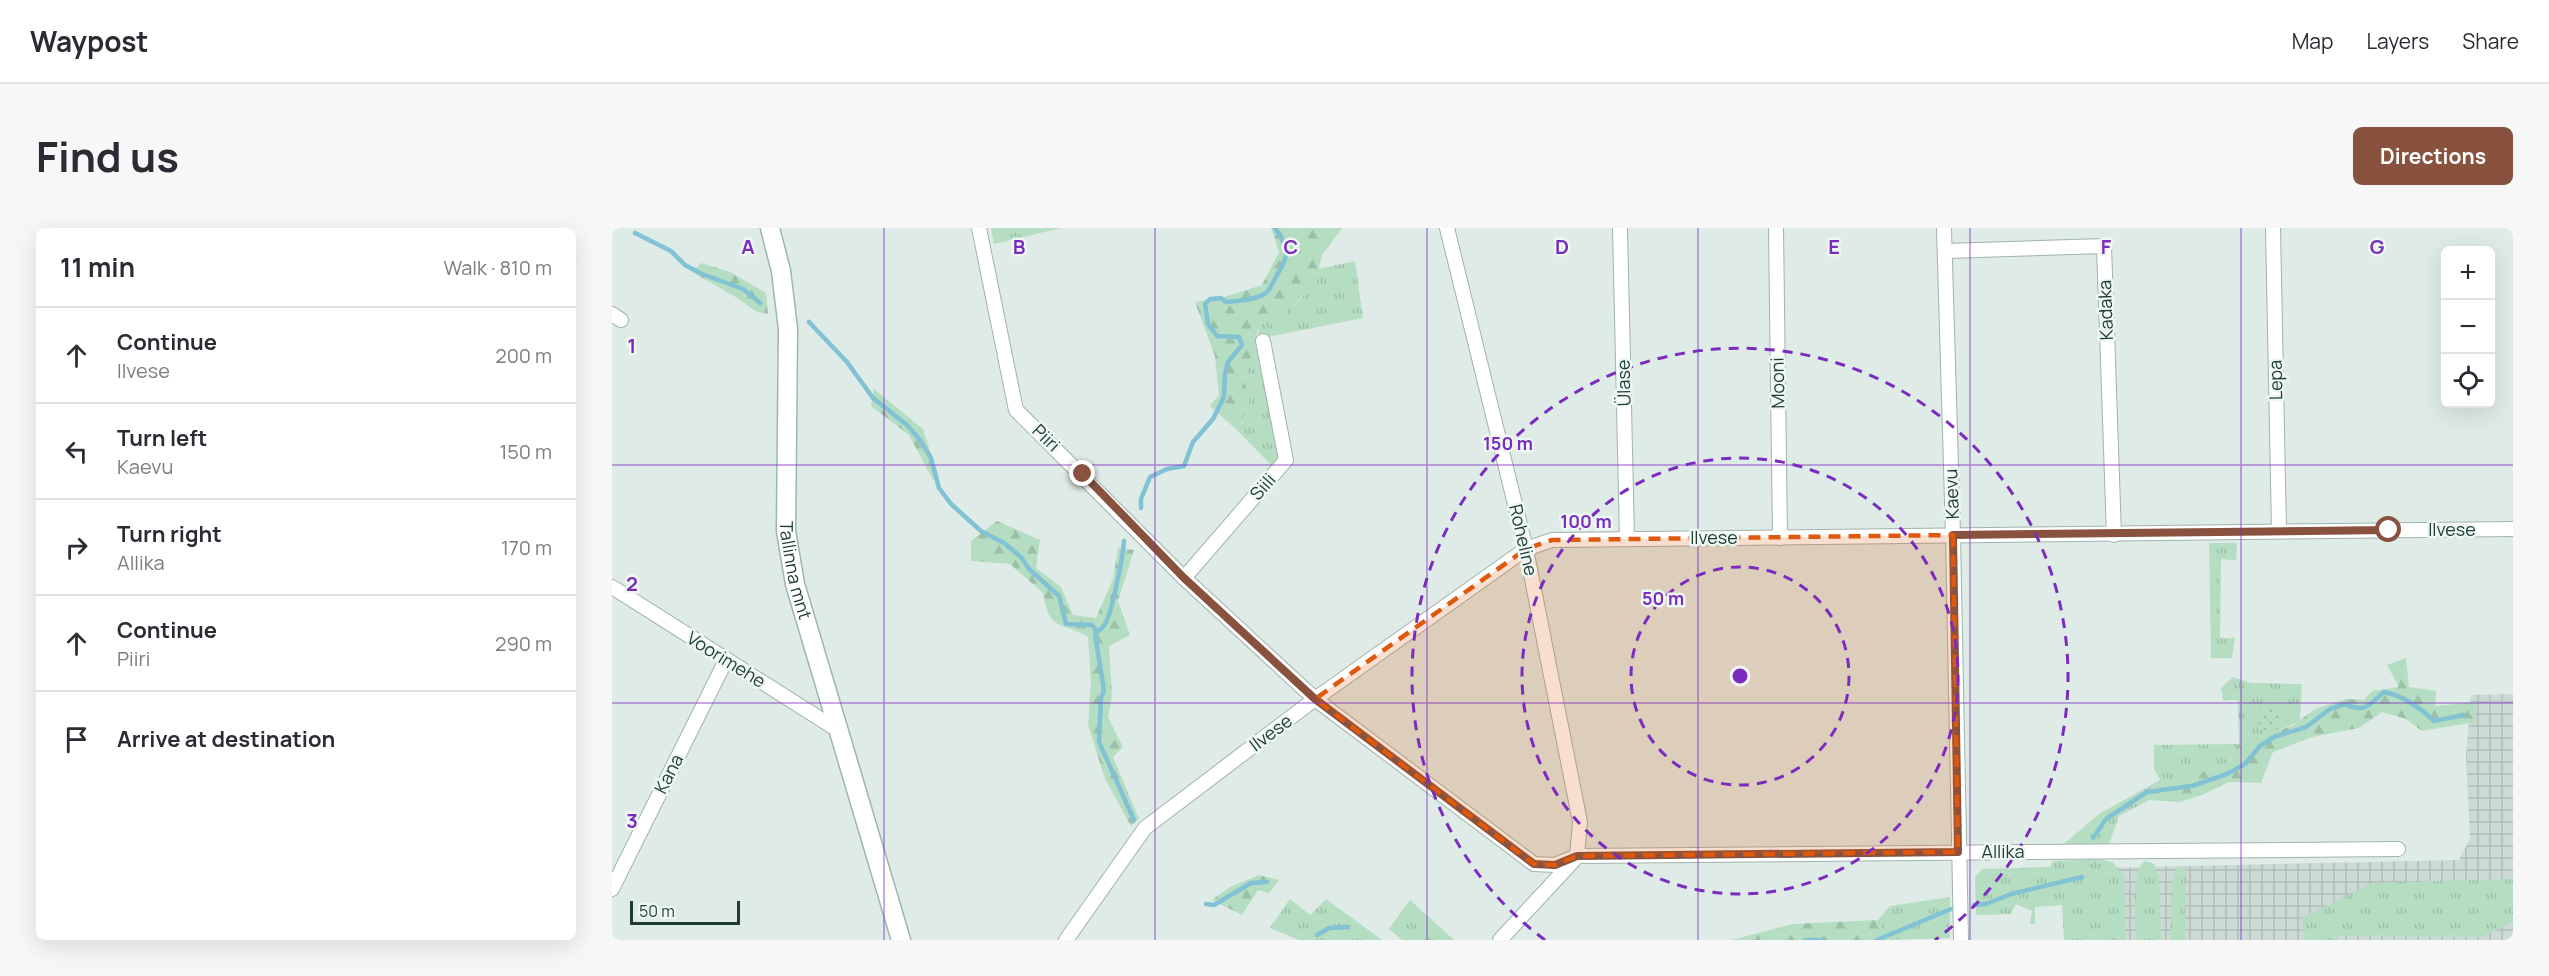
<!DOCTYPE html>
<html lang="en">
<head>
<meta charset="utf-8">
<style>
	:root { --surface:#fff; --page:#f7f7f7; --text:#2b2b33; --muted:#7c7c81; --line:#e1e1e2; --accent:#88523e }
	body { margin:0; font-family:Manrope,sans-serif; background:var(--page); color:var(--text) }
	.controls { position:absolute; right:18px; top:18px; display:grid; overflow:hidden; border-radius:9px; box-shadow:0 6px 24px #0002 }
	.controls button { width:54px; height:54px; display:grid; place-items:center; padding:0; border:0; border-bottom:2px solid var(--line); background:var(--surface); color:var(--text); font:30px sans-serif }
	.scale { position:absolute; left:18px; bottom:15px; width:110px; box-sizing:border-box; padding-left:6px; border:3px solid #1e3b35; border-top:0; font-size:16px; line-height:21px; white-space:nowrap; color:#1e3b35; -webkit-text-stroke:4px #eef7f3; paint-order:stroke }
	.stop { position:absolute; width:18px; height:18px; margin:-14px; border:4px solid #88523e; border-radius:50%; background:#fff }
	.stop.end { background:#88523e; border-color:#fff; box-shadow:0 2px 6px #0008 }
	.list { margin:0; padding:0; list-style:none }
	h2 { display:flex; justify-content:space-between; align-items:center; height:78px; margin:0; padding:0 24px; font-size:26px }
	h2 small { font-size:20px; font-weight:400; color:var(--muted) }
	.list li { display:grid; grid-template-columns:39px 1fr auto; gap:18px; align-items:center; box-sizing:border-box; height:96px; padding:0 24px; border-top:2px solid var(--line) }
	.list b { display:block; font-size:22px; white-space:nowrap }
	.list p { margin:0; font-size:20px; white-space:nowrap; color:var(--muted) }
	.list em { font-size:20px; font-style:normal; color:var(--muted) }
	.icon { flex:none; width:33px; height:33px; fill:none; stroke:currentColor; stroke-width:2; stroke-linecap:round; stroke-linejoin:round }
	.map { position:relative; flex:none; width:1901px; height:712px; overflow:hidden; border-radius:9px }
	header { display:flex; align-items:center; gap:36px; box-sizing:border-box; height:84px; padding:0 30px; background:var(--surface); border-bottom:2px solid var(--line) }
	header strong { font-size:28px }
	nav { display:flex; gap:33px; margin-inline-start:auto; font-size:21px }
	.intro { display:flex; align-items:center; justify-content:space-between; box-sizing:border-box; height:144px; padding:0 36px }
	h1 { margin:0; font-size:42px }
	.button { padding:15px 27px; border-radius:9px; background:var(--accent); color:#fff; font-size:21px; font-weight:700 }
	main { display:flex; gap:36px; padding:0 36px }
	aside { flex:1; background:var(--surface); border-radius:9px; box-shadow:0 6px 24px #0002 }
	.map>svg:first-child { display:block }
	.industrial { fill:url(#industrial-grid) }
	.grass { fill:url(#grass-tufts) }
	.forest { fill:url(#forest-firs) }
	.park { fill:url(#park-dots) }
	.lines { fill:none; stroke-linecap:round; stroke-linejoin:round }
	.stream { stroke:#81c2d4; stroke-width:4.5 }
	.minor-casing { stroke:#a1b3ad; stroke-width:16 }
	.secondary-casing { stroke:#9cb7af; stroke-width:21 }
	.minor { stroke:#fff; stroke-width:14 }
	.secondary { stroke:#fff; stroke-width:18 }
	.route { stroke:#88523e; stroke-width:8 }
	.marked { fill:#de580e; fill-opacity:0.2; stroke:#de580e; stroke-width:4.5; stroke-dasharray:12 8; stroke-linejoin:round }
	.grid { fill:none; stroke:#7b2cbf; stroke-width:1.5; stroke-opacity:0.55 }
	.ring { fill:none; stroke:#7b2cbf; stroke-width:3; stroke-dasharray:10 8 }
	.labels { text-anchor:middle; stroke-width:5; stroke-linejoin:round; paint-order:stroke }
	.street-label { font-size:18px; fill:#1e3b35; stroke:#eef7f3 }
	.grid-label { font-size:20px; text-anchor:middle; font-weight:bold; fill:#7b2cbf; stroke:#eef7f3; stroke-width:5; stroke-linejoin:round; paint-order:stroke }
	.centre { fill:#7b2cbf; stroke:#eef7f3; stroke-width:3 }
	.ring-label { font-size:18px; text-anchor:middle; font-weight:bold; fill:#7b2cbf; stroke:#eef7f3; stroke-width:5; stroke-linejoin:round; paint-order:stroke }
</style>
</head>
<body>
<header>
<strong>Waypost</strong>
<nav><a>Map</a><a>Layers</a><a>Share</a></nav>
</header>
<div class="intro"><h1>Find us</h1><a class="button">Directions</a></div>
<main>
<aside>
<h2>11 min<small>Walk · 810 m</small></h2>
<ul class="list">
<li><svg class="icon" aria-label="ahead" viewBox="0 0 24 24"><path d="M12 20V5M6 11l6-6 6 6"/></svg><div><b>Continue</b><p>Ilvese</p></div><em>200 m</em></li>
<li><svg class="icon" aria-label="left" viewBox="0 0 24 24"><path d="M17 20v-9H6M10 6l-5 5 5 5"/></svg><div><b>Turn left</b><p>Kaevu</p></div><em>150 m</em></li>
<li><svg class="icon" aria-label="right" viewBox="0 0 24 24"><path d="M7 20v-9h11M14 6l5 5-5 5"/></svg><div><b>Turn right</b><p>Allika</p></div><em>170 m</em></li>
<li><svg class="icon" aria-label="ahead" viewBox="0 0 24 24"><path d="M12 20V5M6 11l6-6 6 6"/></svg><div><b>Continue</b><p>Piiri</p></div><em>290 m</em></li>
<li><svg class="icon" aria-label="arrive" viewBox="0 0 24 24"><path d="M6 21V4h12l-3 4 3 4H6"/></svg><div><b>Arrive at destination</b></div></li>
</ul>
</aside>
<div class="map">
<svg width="1901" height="712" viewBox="0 0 1901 712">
	<defs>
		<pattern id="industrial-grid" width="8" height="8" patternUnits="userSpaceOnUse" patternTransform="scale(1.5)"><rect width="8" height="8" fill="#ccdad5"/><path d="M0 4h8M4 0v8" fill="none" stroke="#afbcb7"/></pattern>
		<pattern id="grass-tufts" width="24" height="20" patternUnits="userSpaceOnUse" patternTransform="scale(1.5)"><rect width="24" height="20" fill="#b5ddc2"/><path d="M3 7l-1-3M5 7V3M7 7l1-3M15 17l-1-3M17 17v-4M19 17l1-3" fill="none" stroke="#9bbfa7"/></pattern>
		<pattern id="forest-firs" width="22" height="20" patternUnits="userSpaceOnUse" patternTransform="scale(1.5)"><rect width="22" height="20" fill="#b5ddc2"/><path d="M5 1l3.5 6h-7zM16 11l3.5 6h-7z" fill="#9bbfa7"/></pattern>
		<pattern id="park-dots" width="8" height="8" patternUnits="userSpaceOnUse" patternTransform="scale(1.5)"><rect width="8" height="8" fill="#b5ddc2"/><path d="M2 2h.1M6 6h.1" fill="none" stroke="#9bbfa7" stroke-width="1.8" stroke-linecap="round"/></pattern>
	</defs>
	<rect width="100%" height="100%" fill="#deebe6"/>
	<path class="industrial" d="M1901 466V712H1486L1484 640 1847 632 1858 610 1854 528 1859 467Z"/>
	<g class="grass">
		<path d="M379 0H449L382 16Z"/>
		<path d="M743 33 751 90 646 111 668 228 660 238 626 203 637 174 633 154 642 115 646 110 647 97C672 86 700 69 706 41Z"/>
		<path d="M1597 315H1625L1624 332 1609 331 1608 410H1623L1620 430H1599Z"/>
		<path d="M1621 449 1639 455 1690 456 1688 493 1652 509 1627 516 1612 537 1546 557 1537 572 1507 588 1497 616H1452L1487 586 1548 552 1542 541V517L1627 516 1626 472H1611L1609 460Z"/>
		<path d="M1487 631 1500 634 1512 648 1514 712H1452L1450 677 1423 679V696H1418L1420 683 1404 676 1399 686 1364 687 1363 650 1370 641 1438 639 1441 633Z"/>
		<path d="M1533 633 1542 636 1547 650 1549 712H1525C1524 694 1517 644 1533 633Z"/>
		<path d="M1565 639H1574L1573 712H1558L1560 654Z"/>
		<path d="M1901 651V694L1870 709 1726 708V712H1692L1690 690 1760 655Z"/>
		<path d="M1338 669V710L1273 712 1266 692 1278 678Z"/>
		<path d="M678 671 698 687 714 671 770 712H687L658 700Z"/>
		<path d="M798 672 842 712H790L777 701Z"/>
	</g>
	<g class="forest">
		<path d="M659 0H730L710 27 703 56 671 87 647 97 633 154 637 174 626 203 598 178 607 167 603 128 583 74 613 69 650 57 667 24Z"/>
		<path d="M89 35 118 44 154 65 156 86 145 84 122 68 80 44Z"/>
		<path d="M262 161 311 201 327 251 321 252 297 207 259 178Z"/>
		<path d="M385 293 428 312 424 340 449 359 461 387 484 390 501 351 506 320 522 322 506 373 518 407 497 418 500 468 496 489 511 519 501 529 527 591 519 598 493 551 476 496 479 455 476 409C446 391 438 405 431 365L398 336 359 333V313Z"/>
		<path d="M1794 430 1797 459 1824 463 1823 478 1865 474 1863 494 1810 503 1794 491 1770 484 1747 500 1700 509 1661 524 1649 555 1617 554 1590 567 1568 574 1537 572 1546 557 1612 537 1627 516 1680 498 1703 481 1734 471 1752 472 1760 463 1787 459 1775 437Z"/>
		<path d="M647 647 667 652 657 665 646 662 630 687 600 672 618 659Z"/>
		<path d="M1266 692 1273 712H1120L1180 696Z"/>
	</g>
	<path class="park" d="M1648 480H1670L1667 501 1646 502Z"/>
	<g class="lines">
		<g class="stream">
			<path d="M23 5 59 23 73 37 90 46 131 61 148 75"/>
			<path d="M197 94 235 134 261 170 295 197 308 212 319 230 327 260 339 276 369 303 392 315 409 329 417 341 447 368 454 396 480 397 485 404"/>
			<path d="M529 280V271L538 249 555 241 572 238 581 214 601 191 612 169 613 146 616 134 630 117 627 109 605 108 596 96 593 76 598 71 609 70 614 74C626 73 646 72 655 64 659 60 662 52 665 47 679 25 676 20 663 0"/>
			<path d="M512 313C511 328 500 385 493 396 491 400 486 403 483 406L492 462 489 470 487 514 522 592"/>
			<path d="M1481 610 1494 591 1535 564 1580 558 1615 546 1633 536 1648 518 1662 509 1694 499 1718 481 1733 476C1753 486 1758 476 1772 464 1792 468 1807 479 1822 493L1852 487"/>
			<path d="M594 676 602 677 639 655 655 654"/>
			<path d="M1362 677 1374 676 1399 666 1470 649"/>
			<path d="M705 707 717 700 736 699"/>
			<path d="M1193 712H1209"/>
			<path d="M1265 712 1339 681"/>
		</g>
		<g class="minor-casing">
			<g id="minor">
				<path d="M367 0 404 182 572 350 703 471 922 636 943 637 965 628 1786 621"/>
				<path d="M835 0 914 321 968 594 965 628"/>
				<path d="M1008 0 1015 311"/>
				<path d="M1164 0 1168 310"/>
				<path d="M1332 0 1341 307 1349 712"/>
				<path d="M1661 0 1667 303"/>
				<path d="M1333 23 1492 18 1502 307"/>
				<path d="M0 86 9 92"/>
				<path d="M572 350 674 232 651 113"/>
				<path d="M0 359 229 504"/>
				<path d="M0 661 114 432"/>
				<path d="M454 712 533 600 703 471 914 321 940 312 1901 301"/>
				<path d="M888 712 962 632"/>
			</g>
		</g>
		<g class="secondary-casing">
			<g id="secondary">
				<path id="s1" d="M158 0 169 43 176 101 174 303 183 356 289 712"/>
			</g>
		</g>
		<use href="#minor" class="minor"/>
		<use href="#secondary" class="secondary"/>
	</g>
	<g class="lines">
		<path class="route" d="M471 246 572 350 703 471 922 636 943 637 965 628 1346 624 1341 307 1777 302"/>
	</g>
	<path class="marked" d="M1341 307 1346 624 965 628 943 637 922 636 703 471 914 321 940 312Z"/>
	<path class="grid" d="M272 0V712M543 0V712M815 0V712M1086 0V712M1358 0V712M1629 0V712M0 237H1901M0 475H1901"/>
	<g class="ring">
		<circle cx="1128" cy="448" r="109"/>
		<circle cx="1128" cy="448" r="218"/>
		<path d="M933 712A328 328 0 1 1 1323 712"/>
	</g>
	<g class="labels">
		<g class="street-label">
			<text transform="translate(1494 82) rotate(-92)" y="6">Kadaka</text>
			<text transform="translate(1664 152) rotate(-91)" y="6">Lepa</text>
			<text transform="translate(1012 155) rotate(-91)" y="6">Ülase</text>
			<text transform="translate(1166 155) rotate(-91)" y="6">Mooni</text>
			<text transform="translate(434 210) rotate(44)" y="6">Piiri</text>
			<text transform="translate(651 259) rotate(-49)" y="6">Siili</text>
			<text transform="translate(1340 266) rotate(-92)" y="6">Kaevu</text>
			<text x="1840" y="308">Ilvese</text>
			<text x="1102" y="316">Ilvese</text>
			<text transform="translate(911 312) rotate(77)" y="6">Roheline</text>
			<text dy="6" stroke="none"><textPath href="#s1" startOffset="345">Tallinna mnt</textPath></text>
			<text transform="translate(114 432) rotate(32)" y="6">Voorimehe</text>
			<text transform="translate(659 505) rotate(-37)" y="6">Ilvese</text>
			<text transform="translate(57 546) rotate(-63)" y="6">Kana</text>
			<text x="1391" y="630">Allika</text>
		</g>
	</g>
	<g class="grid-label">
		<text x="136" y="26">A</text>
		<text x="407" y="26">B</text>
		<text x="679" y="26">C</text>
		<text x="950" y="26">D</text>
		<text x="1222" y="26">E</text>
		<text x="1494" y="26">F</text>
		<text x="1765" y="26">G</text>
		<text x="20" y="125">1</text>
		<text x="20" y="363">2</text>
		<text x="20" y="600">3</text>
	</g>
	<circle cx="1128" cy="448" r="9" class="centre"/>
	<g class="ring-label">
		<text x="896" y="222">150 m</text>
		<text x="974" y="300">100 m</text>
		<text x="1051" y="377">50 m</text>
	</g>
</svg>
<div class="controls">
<button>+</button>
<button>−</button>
<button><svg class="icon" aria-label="locate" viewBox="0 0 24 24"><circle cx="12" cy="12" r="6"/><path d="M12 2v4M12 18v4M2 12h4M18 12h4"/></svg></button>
</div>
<div class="scale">50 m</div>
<div class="stop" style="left:1777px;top:302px"></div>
<div class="stop end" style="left:471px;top:246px"></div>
</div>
</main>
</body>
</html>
